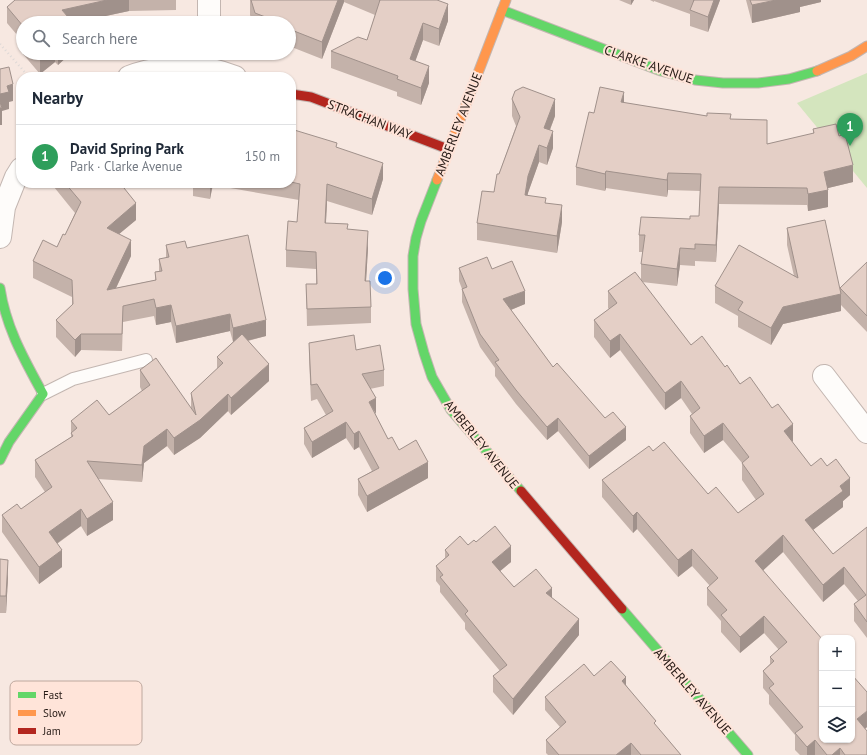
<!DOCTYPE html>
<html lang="en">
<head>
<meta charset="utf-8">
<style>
	:root { --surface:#fff; --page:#f2f2f3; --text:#1f2937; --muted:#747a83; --line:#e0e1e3; --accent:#0f766e }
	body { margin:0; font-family:"PT Sans",sans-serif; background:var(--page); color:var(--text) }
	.controls { position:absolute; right:12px; bottom:12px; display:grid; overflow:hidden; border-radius:8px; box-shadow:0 1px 3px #0004 }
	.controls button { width:36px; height:36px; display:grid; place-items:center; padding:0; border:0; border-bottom:1px solid var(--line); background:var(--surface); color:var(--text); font:20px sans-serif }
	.you { position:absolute; left:385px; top:278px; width:14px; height:14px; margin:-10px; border:3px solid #fff; border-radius:50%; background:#1a73e8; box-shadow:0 0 0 6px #1a73e833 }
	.badge { display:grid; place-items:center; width:26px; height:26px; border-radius:50%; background:var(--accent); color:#fff; font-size:13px; font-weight:700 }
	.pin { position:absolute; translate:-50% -33px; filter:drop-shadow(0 1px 2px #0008) }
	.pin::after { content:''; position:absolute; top:21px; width:14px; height:12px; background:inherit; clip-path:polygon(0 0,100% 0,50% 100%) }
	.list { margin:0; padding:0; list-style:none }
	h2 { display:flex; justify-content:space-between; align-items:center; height:52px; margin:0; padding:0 16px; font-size:17px }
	h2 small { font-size:13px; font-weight:400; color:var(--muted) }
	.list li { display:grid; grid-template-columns:26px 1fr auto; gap:12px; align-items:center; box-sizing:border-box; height:64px; padding:0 16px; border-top:1px solid var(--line) }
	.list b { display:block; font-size:15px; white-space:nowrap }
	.list p { margin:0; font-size:13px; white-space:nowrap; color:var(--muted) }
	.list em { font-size:13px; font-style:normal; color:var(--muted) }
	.icon { flex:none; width:22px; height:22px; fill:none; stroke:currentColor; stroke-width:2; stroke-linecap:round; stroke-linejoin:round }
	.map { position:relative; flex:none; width:867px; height:755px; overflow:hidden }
	.search { position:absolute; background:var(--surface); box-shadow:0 1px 3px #0004; left:16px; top:16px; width:280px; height:44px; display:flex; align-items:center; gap:10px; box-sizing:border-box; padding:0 14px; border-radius:22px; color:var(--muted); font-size:15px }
	.panel { position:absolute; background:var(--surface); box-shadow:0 1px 3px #0004; left:16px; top:72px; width:280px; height:116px; border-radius:16px }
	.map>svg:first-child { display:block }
	.green { fill:#d4e5be }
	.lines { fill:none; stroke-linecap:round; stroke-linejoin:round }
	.lane-casing { stroke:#c3b6b1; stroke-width:14 }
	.street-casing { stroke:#c3b6b1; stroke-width:24 }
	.fast-casing { stroke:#c3b6b1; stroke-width:11 }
	.slow-casing { stroke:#c3b6b1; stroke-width:11 }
	.jam-casing { stroke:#c3b6b1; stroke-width:11 }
	.path { stroke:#ddd8d6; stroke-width:2.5; stroke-dasharray:1 3; stroke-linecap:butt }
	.lane { stroke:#fefcfa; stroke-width:12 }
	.street { stroke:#fefcfa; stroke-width:22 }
	.fast { stroke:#63d668; stroke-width:9 }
	.slow { stroke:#ff974d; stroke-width:9 }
	.jam { stroke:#b3261e; stroke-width:9 }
	.wall { fill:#c4b2aa }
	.shaded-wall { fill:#a0918b }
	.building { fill:#e4cfc6; stroke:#a0918b }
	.labels { text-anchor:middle; stroke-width:4; stroke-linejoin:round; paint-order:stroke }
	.street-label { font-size:13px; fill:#271b16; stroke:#ffe4d9 }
	.key { fill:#ffe4d9; stroke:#bea89e; stroke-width:1 }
	.key-label { font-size:11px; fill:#271b16 }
</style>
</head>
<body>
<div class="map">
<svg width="867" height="755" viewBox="0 0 867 755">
	<rect width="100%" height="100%" fill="#f7e8e1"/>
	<path class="green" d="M867 73V188L797 103Z"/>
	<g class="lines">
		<g class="lane-casing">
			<path id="lane" d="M43 394 73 379 146 360"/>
		</g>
		<g class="street-casing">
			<g id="street">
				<path d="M209 23V0"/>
				<path d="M129 77C151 68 185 65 208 69 217 71 227 74 235 77"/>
				<path d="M0 237 4 207 16 177 21 169"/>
				<path d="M824 376 867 432"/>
			</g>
		</g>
		<g class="fast-casing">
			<g id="fast">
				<path d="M502 10 661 71 695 80 723 83H758L789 79 817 71"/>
				<path d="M437 180 421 221 416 238 413 256V289L416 324 424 353 432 377 451 410 521 491"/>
				<path d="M0 288C6 328 24 359 43 394L9 442 0 460"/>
				<path d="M622 609 748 755"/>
			</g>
		</g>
		<g class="slow-casing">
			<g id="slow">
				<path d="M817 71 851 56 867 46"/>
				<path d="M437 180 506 0"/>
			</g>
		</g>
		<g class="jam-casing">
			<g id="jam">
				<path d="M291 94 311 97 448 149"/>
				<path d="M521 491 622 609"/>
			</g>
		</g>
		<path class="path" d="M0 44 29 77"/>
		<use href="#lane" class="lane"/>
		<use href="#street" class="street"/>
		<use href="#fast" class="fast"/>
		<use href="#slow" class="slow"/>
		<use href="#jam" class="jam"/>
	</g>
	<g class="wall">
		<path d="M15 0H176V10L129 11 73 23H23V53H71L58 65 55 62 40 74 23 54V42L7 23V7Z"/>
		<path d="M250 0H437L448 21 439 46 423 40 415 61 429 83 421 105 397 96V92L331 68V51L367 40 375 15 344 2 322 59 289 46V23H253L250 15Z"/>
		<path d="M619 0H634L631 5Z"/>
		<path d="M650 0H720L708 32 690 26V14L654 1V2Z"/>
		<path d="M746 0H821V2L800 7V12L752 23Z"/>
		<path d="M512 99 555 116 550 130 553 148 547 165 539 162 527 195 546 203 562 222 557 253 477 240V223L494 192 499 174 516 126 512 116Z"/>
		<path d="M624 103 707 116 731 119 767 120V144L813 134V129L839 136 853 182 828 188V207L808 211 807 205 719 204 716 262 695 261V266L680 265 677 286 642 282 691 345 725 367 793 441 792 442 811 466H827L850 495 843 501V507L813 530 833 554 867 527V638L854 621V604L858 601 844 584 823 602 783 552 763 570 867 727 865 729 867 755H800L795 750V735L769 704V695L763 688V671L770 664V657L779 650 764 633 740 653 721 632V621L707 605V588L710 586 692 566 678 577 637 529 633 533 602 497V480L653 451 708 494 738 513 756 500 742 480V463L723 440 704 453 690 433V416L692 414 681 398 665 410 620 350 610 358 594 337V320L609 309 608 308V291L641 280V264L643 252H639V235L699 216 700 191 668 190 667 197 606 188 605 191 576 185V167Z"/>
		<path d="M291 129 337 148 383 179 372 215 327 201 326 223 348 229 368 248 366 281 371 307V323L307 326 306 284H316V269L286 267V250L297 222 299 200 213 185 210 199 193 196V183H291Z"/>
		<path d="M54 183H140L123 186 136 220 119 234 131 256 116 288 155 280V272L159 271V259L166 258V245L187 248 266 336 248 341 269 381 231 415 228 411 200 438 174 455 167 446 144 463 142 482 98 479 113 520 87 536 81 526 57 544 62 567 39 584 2 532V515L21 509 45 492 35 477V460L71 437V421L109 415 142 391 140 387V370L191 408V393L217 369V357L233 342 230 331 176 343 171 322 156 325 154 316 123 322 122 351 81 350 75 357 56 337V320L72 305V297L33 278V261L57 247 65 235 75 213 54 187Z"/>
		<path d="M787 228 840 289V288L867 262V332L841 305V311L783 324 771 345 738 327V316L715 303V286L794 276 787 245Z"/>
		<path d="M459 268 492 269 525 304 511 310 553 367 605 418 626 440 589 469 558 431 547 440 516 404 495 376V368L480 347 462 302V289L459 281Z"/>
		<path d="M309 343 356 350 384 370V386L370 389 375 414 388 439 399 450 428 478 367 512 358 495V479L372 471 359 447 354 450 346 438 312 458 304 444V428L326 415 317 399 311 401 309 359Z"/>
		<path d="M476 542 511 562 500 571 514 587 552 598 579 635 513 715 493 692V676L500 671 465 629V623L440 592V586L436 581V566L445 558V550L468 545Z"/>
		<path d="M0 559 8 577 6 613H0Z"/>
		<path d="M594 676 626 685 656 726 681 755H548L546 753V740L560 727 545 710V697Z"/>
	</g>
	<g class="shaded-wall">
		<path d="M107 0H129V11L73 23 62 10Z"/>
		<path d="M338 0H344V2L322 59V42Z"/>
		<path d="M631 0H634L631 5Z"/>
		<path d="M714 0H720L708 32V17Z"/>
		<path d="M776 0H821V2L800 7V12L752 23V5Z"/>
		<path d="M448 4V21L439 46V29Z"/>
		<path d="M423 23V40L410 76V59Z"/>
		<path d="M46 53H55V62L40 74V58Z"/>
		<path d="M58 53H71L58 65Z"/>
		<path d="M429 66V83L421 105V88Z"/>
		<path d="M13 84V101L9 102V109L2 111V125H0V94L7 86Z"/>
		<path d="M624 92V109L621 102Z"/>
		<path d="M555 99V116L544 145V128Z"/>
		<path d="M553 131V148L547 165V148Z"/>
		<path d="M539 145V162L528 193 525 212V195L528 176Z"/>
		<path d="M383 163V179L372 215V199Z"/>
		<path d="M853 165V182L824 189V172Z"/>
		<path d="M606 171V188L605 191V174Z"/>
		<path d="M668 173V190L667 197V180Z"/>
		<path d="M210 183H213L210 199Z"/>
		<path d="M327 184V201L325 240V223Z"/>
		<path d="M719 187V204L716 262V245Z"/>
		<path d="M828 190V207L808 211V194Z"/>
		<path d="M136 203V220L107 244V228Z"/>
		<path d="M562 205V222L557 253V236Z"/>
		<path d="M368 231V248L365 298V281Z"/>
		<path d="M131 240V256L107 307V290Z"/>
		<path d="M680 248V265L677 286V269Z"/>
		<path d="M525 291V304L503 313V299Z"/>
		<path d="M841 294V311L783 324 771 345V328L783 307Z"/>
		<path d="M171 305V322L156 325V308Z"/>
		<path d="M230 314V331L176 343V326Z"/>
		<path d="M266 320V336L233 344V328Z"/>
		<path d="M81 334V350L75 357V340Z"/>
		<path d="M620 334V350L610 358V341Z"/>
		<path d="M269 364V381L231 415V398Z"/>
		<path d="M681 381V398L665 410V393Z"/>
		<path d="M228 394V411L200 438 174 455V438Z"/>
		<path d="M376 398V414L369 402Z"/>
		<path d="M558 418V431L547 440V427Z"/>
		<path d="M346 422V438L312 458V442Z"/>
		<path d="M723 423V440L704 453V436Z"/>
		<path d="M793 424V441L784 448V431Z"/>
		<path d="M626 427V440L589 469V456Z"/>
		<path d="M167 429V446L144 463 142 482V465L144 446Z"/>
		<path d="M359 431V447L354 450V434Z"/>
		<path d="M428 462V478L367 512V496Z"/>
		<path d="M850 478V495L843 501V507L805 536V520L840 486Z"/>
		<path d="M113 502V520L87 536V519Z"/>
		<path d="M81 509V526L49 549V532Z"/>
		<path d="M637 512V529L633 533V516Z"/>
		<path d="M783 535V552L755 578V561Z"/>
		<path d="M511 546V562L492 578V562Z"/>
		<path d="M692 549V566L678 577V560Z"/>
		<path d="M62 550V567L39 584V567Z"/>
		<path d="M8 560V577L6 613V596Z"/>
		<path d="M844 567V584L823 602V585Z"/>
		<path d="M552 588V603L546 593Z"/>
		<path d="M764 616V633L740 653V637Z"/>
		<path d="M579 619V635L513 715V699Z"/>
		<path d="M626 677V690L622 681Z"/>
		<path d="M867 711V727L857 736V719Z"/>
		<path d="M815 740V755H807V747Z"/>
		<path d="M631 743V755H616Z"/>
		<path d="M840 748V755H832Z"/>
	</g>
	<g class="building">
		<path d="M15 0H107L62 10 73 23H23V26L7 7Z"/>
		<path d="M251 0H338L322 42 289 29V23H273L267 21 268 18 255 13Z"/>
		<path d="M379 0H437L448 4 439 29 423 23 410 59 429 66 421 88 397 79 398 76 331 51 358 37 367 40 380 0Z"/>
		<path d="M693 0H714L708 17 690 10 694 0Z"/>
		<path d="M750 0H776L752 5Z"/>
		<path d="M35 53H46L40 58Z"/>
		<path d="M9 67 13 84 7 86 9 92 0 94V69Z"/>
		<path d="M523 87 555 99 544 128 553 131 547 148 539 145 528 176 525 195 546 198 545 203 562 205 557 236 477 223 482 191 494 192 497 174H499L520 117 512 99 515 91Z"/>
		<path d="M600 87 624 92 621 102 707 116V113L731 114 730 119 767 120V144L814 133 813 129 836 124 839 136 845 134 853 165 824 172 828 190 808 194 807 188 719 187 716 245 695 244V249L680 248 677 269 641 264 645 235H639L641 217 690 219V216H699L701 174 668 173 667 180 606 171 605 174 576 167 589 112 594 113Z"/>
		<path d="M0 102 2 108H0Z"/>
		<path d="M291 129 337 143 336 147 383 163 372 199 327 184 325 223 348 224 347 229 368 231 365 281H370L371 307 307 309 306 284H317L316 252 286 250 288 221 297 222 300 184 291 182Z"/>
		<path d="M65 183H120L136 203 107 228 131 240 107 290 156 280 155 272 162 271 159 259 169 257 166 245 185 241 187 248 248 235 266 320 233 328 230 314 176 326 171 305 156 308 154 299 123 306 122 334H81L75 340 56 320 73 304 72 280 33 261 43 240 57 247 63 234 65 235 81 202Z"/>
		<path d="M825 220 841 294 783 307 771 328 738 310 743 302 715 286 739 245 798 278 787 228Z"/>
		<path d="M487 257 492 269 512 261 525 291 503 299 553 367 557 363 605 418 613 412 626 427 589 456 558 418 547 427 516 390 495 362 499 360 480 334 462 289 467 287 459 268Z"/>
		<path d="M867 262V316L840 288Z"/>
		<path d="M635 272 691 345 702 336 725 367 727 365 740 384 750 377 772 408 778 404 793 424 784 431 811 466 821 458 827 466 836 459 850 478 840 486 843 491 805 520 833 554 867 527V622L854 604 866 595 844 567 823 585 783 535 755 561 822 639V740H852V675L867 692V711L857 719 867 731V755H845L840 748 832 755H827L815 740 807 747 795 733 803 727 769 688 774 684 763 671 774 661 770 657 787 642 764 616 740 637 721 615 727 610 707 588 718 578 692 549 678 560 637 512 633 516 602 480 649 446 653 451 664 442 708 494 716 487 738 513 764 494 742 463 749 457 723 423 704 436 690 416 700 408 681 381 665 393 620 334 610 341 594 320 617 303 608 291Z"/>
		<path d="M242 334 269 364 231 398 228 394 200 420 174 438 167 429 144 446 142 465 87 461 113 502 87 519 81 509 49 532 62 550 39 567 2 515 17 504 21 509 52 487 35 460 73 436 71 433 77 428 71 421 97 400 109 415 150 385 140 370 156 358 196 415 191 393 223 363 217 357Z"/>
		<path d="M354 335 356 350 380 345 384 370 362 374 376 398 369 402 388 439 392 437 399 450 416 440 428 462 367 496 358 479 379 468 359 431 354 434 346 422 312 442 304 428 333 411 317 384 311 385 309 343Z"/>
		<path d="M495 526 511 546 492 562 514 587 536 569 552 588 546 593 579 619 513 699 493 676 507 665 465 614 468 611 440 577 443 575 436 566 449 555 445 550 460 536 468 545 474 540 476 542Z"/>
		<path d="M0 559 8 560 6 596H0Z"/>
		<path d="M611 661 626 677 622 681 656 721 654 723 681 755H641L631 743 616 755H559L546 740 566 722 545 697 584 664 594 676Z"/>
	</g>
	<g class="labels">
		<g class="street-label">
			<text transform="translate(649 64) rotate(19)" y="5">CLARKE AVENUE</text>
			<text transform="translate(370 119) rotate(21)" y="5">STRACHAN WAY</text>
			<text transform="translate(458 124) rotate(-69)" y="5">AMBERLEY AVENUE</text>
			<text transform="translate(482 444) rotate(51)" y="5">AMBERLEY AVENUE</text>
			<text transform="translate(693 691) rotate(49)" y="5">AMBERLEY AVENUE</text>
		</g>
	</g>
	<rect x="10" y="681" width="132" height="64" rx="6" class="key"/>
	<rect x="18" y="692" width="18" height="6" fill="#63d668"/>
	<rect x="18" y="710" width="18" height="6" fill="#ff974d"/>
	<rect x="18" y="728" width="18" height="6" fill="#b3261e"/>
	<g class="key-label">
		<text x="43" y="699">Fast</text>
		<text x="43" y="717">Slow</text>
		<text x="43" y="735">Jam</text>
	</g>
</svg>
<div class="controls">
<button>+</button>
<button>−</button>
<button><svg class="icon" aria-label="layers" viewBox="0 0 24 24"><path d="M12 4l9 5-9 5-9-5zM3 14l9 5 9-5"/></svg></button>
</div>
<div class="you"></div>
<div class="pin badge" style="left:850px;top:146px;background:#2e9e5b">1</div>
<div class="search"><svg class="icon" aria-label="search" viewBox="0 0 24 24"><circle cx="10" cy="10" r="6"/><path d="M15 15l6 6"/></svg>Search here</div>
<section class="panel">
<h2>Nearby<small></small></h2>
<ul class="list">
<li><span class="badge" style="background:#2e9e5b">1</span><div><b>David Spring Park</b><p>Park · Clarke Avenue</p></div><em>150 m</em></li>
</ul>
</section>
</div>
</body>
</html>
